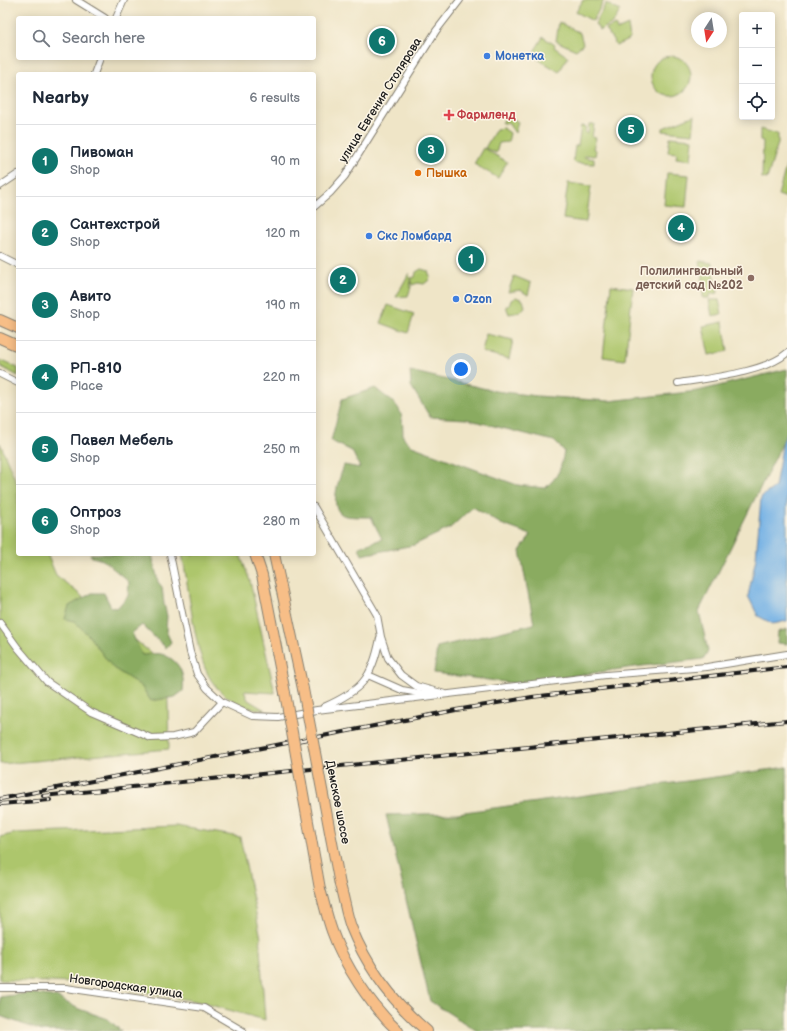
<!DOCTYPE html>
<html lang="en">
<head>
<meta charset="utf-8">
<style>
	:root { --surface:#fff; --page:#f6f6f7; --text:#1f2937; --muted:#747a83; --line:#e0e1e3; --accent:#0f766e }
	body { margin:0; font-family:"Balsamiq Sans",sans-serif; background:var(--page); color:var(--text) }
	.controls { position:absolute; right:12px; top:12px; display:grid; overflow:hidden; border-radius:4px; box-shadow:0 2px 10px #0003 }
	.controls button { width:36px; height:36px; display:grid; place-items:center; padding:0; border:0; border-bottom:1px solid var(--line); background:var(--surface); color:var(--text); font:20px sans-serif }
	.compass { position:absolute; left:691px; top:12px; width:36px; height:36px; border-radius:50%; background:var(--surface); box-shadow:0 2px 10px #0003; rotate:192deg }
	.you { position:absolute; left:461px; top:369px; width:14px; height:14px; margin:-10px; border:3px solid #fff; border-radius:50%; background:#1a73e8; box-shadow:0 0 0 6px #1a73e833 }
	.badge { display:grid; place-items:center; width:26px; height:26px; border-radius:50%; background:var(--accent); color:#fff; font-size:13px; font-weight:700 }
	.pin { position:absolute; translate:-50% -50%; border:2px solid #fff; box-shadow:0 1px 4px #0006 }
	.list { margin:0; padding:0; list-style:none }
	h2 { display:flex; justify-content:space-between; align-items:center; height:52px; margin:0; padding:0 16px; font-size:17px }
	h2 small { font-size:13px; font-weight:400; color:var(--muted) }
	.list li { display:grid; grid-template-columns:26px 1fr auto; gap:12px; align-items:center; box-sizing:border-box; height:72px; padding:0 16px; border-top:1px solid var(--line) }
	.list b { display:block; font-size:15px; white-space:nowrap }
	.list p { margin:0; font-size:13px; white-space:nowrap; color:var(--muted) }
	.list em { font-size:13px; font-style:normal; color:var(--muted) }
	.icon { flex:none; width:22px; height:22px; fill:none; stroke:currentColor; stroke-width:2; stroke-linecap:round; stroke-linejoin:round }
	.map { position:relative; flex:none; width:787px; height:1031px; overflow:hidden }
	.search { position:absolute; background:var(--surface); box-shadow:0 2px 10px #0003; left:16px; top:16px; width:300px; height:44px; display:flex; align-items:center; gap:10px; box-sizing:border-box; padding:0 14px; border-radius:4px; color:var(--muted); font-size:15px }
	.panel { position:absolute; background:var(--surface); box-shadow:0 2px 10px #0003; left:16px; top:72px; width:300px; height:484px; border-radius:4px }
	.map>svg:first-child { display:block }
	.green { fill:#adc66c; stroke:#647144 }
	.forest { fill:#8aab60; stroke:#53643e }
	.water { fill:#72b0e5; stroke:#476680 }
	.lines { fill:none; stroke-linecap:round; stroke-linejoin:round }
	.street-casing { stroke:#868072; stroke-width:8 }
	.primary-casing { stroke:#868072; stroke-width:12 }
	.street { stroke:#fff; stroke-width:6 }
	.primary { stroke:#f7be87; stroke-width:10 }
	.rail-casing { stroke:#1c1c1c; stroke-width:4 }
	.rail { stroke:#fcf5e5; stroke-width:2.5; stroke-dasharray:8; stroke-linecap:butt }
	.primary-bridge-casing { stroke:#868072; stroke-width:12; stroke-linecap:butt }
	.primary-bridge { stroke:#f7be87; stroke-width:10 }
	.shop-dot { fill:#3f7fe0; stroke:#fcf5e5; stroke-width:1.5 }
	.health-dot { fill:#e0444e; stroke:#fcf5e5; stroke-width:1.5 }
	.food-dot { fill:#e8710a; stroke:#fcf5e5; stroke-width:1.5 }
	.education-dot { fill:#8d6e63; stroke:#fcf5e5; stroke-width:1.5 }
	.labels { text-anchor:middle; stroke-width:3; stroke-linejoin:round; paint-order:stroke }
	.shop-label { font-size:12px; font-weight:bold; fill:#366cbe; stroke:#fcf5e5; text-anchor:start }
	.street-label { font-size:12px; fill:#1c1c1c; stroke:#fcf5e5 }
	.health-label { font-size:12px; font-weight:bold; fill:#be3a42; stroke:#fcf5e5; text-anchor:start }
	.food-label { font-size:12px; font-weight:bold; fill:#c56008; stroke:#fcf5e5; text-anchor:start }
	.education-label { font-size:12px; font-weight:bold; fill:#785e54; stroke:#fcf5e5; text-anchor:end }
</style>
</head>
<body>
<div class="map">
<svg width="787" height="1031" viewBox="0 0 787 1031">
	<rect width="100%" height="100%" fill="#fcf5e5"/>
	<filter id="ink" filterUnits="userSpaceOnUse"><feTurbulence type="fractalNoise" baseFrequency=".025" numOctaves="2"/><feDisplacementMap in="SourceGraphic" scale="8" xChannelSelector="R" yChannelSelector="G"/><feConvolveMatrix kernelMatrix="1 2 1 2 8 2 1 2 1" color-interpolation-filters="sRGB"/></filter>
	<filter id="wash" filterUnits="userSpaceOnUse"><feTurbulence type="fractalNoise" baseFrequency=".012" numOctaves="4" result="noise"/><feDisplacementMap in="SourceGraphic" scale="16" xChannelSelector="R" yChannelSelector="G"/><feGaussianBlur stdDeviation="0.9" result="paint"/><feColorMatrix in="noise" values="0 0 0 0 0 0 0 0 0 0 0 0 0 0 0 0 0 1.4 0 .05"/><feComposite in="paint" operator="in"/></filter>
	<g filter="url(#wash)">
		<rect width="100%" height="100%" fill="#efe5c7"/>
		<g class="green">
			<path d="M583 0H604L593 21 576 12Z"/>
			<path d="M606 3 620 11 613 23 600 30 595 24Z"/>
			<path d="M559 22 580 33 583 44 576 50 556 41Z"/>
			<path d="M615 25 617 30 628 25 630 39 616 46 606 29Z"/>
			<path d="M543 37 555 45 554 47 568 57 559 72 532 55Z"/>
			<circle cx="671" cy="76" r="20"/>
			<path d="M507 115 518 122 515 133 508 123H502Z"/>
			<path d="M695 115 693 134 663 131V128Z"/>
			<path d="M589 124H594L592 137 596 138 593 149 596 150 595 156 585 155 584 157 594 159V164L575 163 573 161 575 146H578L581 126 586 127 585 133H588Z"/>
			<path d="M503 128 510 133 508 142 499 143 496 153 485 148 496 129Z"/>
			<path d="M760 129 778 134V143L767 179 762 178 763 141 760 140Z"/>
			<path d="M670 137 693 139 691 160 676 158 677 153 668 152Z"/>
			<path d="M483 148 507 162 498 178 474 164Z"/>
			<path d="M787 163V198L778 195Z"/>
			<path d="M667 173 689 175 686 207 664 205Z"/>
			<path d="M568 183 591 186 586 222 563 219Z"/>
			<path d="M700 261 712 263 718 293 711 294 709 298H703V290L701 285 703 277Z"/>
			<path d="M421 269 428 271 430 276 429 280 424 284 418 283 412 285 411 278 415 277 416 272Z"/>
			<path d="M409 273 411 287 408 296 396 297Z"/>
			<path d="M514 276 531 283 528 295 520 290 508 292Z"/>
			<path d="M611 285 633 288 625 360 603 357Z"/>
			<path d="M516 297 523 300 525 307 520 312 509 314 506 306H509L511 300Z"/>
			<path d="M709 300H719L722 314 712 316Z"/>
			<path d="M388 305 414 314 408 333 381 323Z"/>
			<path d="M723 322 728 351 709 355 703 326Z"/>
			<path d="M486 334 513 340 509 359 482 352Z"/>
			<path d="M0 360 18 368V376L0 366Z"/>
			<path d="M0 443 18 486V554H47L56 575 167 666 169 749 0 764Z"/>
			<path d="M182 554H240L250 581 275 693 244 691 248 700 265 710C242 708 224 699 211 680 194 654 189 586 182 554Z"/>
			<path d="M176 826 240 837 261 938 260 948 265 1020 200 1002 99 984 0 980V837L16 833Z"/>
		</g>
		<g class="forest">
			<path d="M787 369V434L699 611 708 651 703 659 634 667 520 684 434 673 437 647 534 624 520 551 531 535 501 524 473 507 450 528 414 545 362 555 359 547 382 539 371 517C363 517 353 517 346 516 326 511 340 477 344 465L360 468 352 451 331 441 342 399 375 388C398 407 403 404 403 437L412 446 517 485 545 488C559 476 561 469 564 451L554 441 466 419 430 417 411 386 410 371 495 391 537 396 609 401 698 391Z"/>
			<path d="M90 554H152L158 582 162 587 164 604 167 616 166 631 171 642 166 648 142 625 132 633 142 655C148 655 158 652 164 655 180 661 185 675 183 691L175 697 151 701 141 686 113 668 88 635 74 621 65 619 69 606 92 593H104L111 607 117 608 128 596 129 582 103 560 92 557Z"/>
			<path d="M787 629V644L777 643 778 632Z"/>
			<path d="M787 767V1031H477L430 1001 386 815 458 813Z"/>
			<path d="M29 993 56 997 79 1009 108 1019 121 1031H42L0 1016V997Z"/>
		</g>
		<path class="water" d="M787 433V621L773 624 758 616 748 596 756 558 761 497 775 487 783 441Z"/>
	</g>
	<g filter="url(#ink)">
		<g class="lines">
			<g class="street-casing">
				<g id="street">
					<path d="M76 0 105 18"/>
					<path d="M116 18 124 0"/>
					<path d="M94 74 100 58"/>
					<path d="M0 186 18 174"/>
					<path d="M314 207 330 193 345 176 436 31 460 0"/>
					<path d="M0 256 18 265"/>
					<path d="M0 374 18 383"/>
					<path d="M678 383C709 378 764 373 787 353"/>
					<path d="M314 507 377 615 381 637 388 658 401 675 416 686 445 694"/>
					<path d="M170 554 190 652 197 674 207 688 222 702 252 716 278 717 317 710 606 675 707 667 787 654"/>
					<path d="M0 623 18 648 47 682 91 712 151 738 173 737 194 732 222 702"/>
					<path d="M368 675 402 690 431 695"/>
					<path d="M324 707C362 690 372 679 380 638"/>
					<path d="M0 988H66L204 1008 243 1031"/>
				</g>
			</g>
			<g class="primary-casing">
				<g id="primary">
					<path d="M0 320 18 328"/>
					<path d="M0 338 18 346"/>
					<path d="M255 554 262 575 285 693"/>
					<path d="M274 554 303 689"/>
					<path d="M340 885C344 898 346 913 351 927 367 967 394 1003 427 1031"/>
					<path d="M320 889C324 903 327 917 332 931 344 965 371 1006 398 1031"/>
				</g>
			</g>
			<use href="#street" class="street"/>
			<use href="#primary" class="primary"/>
			<g class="rail-casing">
				<g id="rail">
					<path d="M43 796 787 721"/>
					<path d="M0 799 456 710 532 697 787 667"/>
					<path d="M0 804 50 800"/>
				</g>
			</g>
			<use href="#rail" class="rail"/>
			<g class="primary-bridge-casing">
				<g id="primary-bridge">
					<path d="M303 689 340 885"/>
					<path d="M285 693 320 889"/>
				</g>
			</g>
			<use href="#primary-bridge" class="primary-bridge"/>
		</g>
	</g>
	<g class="shop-dot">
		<circle cx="487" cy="56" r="4"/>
		<circle cx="369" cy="236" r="4"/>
		<circle cx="456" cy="299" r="4"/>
	</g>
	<path class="health-dot" d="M447 109h4v4h4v4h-4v4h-4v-4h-4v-4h4z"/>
	<circle class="food-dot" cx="418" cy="173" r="4"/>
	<circle class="education-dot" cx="751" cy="278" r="4"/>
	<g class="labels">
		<g class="shop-label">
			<text x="495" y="60">Монетка</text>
			<text x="377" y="240">Скс Ломбард</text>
			<text x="464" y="303">Ozon</text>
		</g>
		<g class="street-label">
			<text transform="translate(380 100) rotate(-58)" y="4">улица Евгения Столярова</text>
			<text transform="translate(338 802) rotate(79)" y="4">Демское шоссе</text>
			<text transform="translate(126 986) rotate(8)" y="4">Новгородская улица</text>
		</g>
		<g class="health-label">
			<text x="457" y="119">Фармленд</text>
		</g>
		<g class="food-label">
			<text x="426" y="177">Пышка</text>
		</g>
		<g class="education-label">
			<text x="743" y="275">Полилингвальный<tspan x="743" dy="14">детский сад №202</tspan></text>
		</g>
	</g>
</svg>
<div class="controls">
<button>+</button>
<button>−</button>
<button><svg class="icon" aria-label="locate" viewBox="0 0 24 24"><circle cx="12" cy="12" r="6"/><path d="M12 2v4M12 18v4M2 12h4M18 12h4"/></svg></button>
</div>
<svg class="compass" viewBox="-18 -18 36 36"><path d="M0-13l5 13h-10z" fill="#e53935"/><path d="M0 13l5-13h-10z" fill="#747a83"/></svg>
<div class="you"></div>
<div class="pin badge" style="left:471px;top:259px">1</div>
<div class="pin badge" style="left:343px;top:280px">2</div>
<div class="pin badge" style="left:431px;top:150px">3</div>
<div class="pin badge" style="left:681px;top:228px">4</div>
<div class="pin badge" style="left:631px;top:130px">5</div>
<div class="pin badge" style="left:382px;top:41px">6</div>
<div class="search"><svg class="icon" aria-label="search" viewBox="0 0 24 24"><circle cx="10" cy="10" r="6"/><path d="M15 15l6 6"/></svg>Search here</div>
<section class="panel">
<h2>Nearby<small>6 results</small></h2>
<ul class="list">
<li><span class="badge">1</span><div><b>Пивоман</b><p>Shop</p></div><em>90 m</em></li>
<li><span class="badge">2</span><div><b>Сантехстрой</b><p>Shop</p></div><em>120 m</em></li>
<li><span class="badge">3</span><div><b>Авито</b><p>Shop</p></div><em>190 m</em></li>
<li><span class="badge">4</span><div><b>РП-810</b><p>Place</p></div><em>220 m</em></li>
<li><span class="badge">5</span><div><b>Павел Мебель</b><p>Shop</p></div><em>250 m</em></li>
<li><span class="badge">6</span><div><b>Оптроз</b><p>Shop</p></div><em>280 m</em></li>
</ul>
</section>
</div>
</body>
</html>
